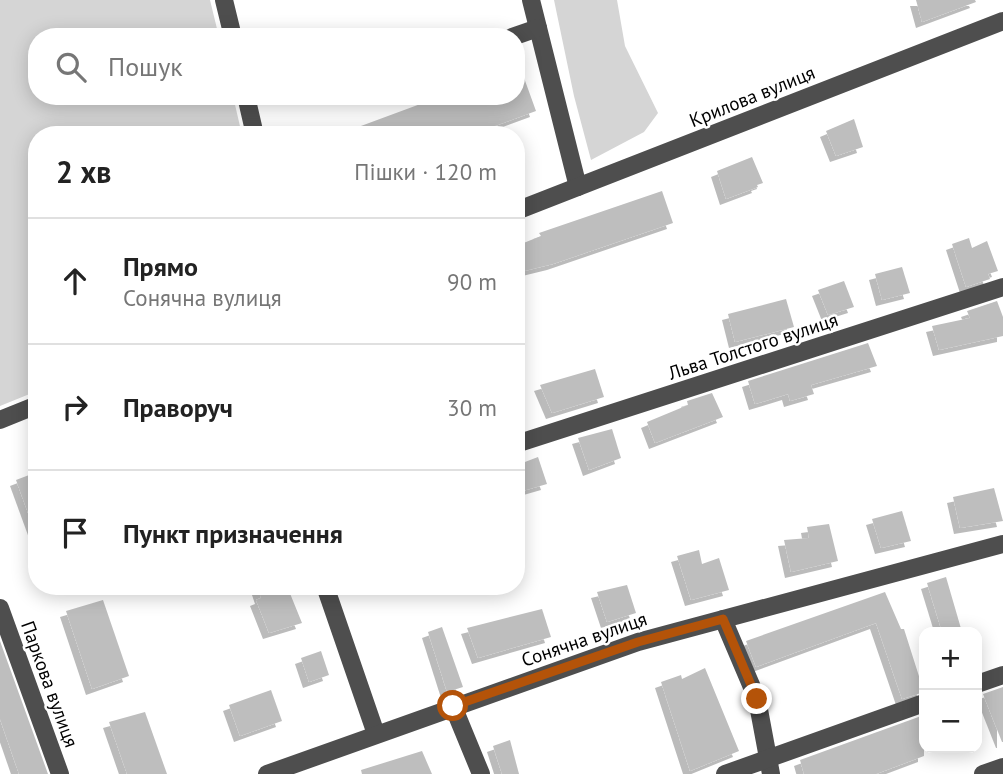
<!DOCTYPE html>
<html lang="uk">
<head>
<meta charset="utf-8">
<style>
	:root { --surface:#fff; --page:#f6f6f6; --text:#222; --muted:#767676; --line:#e0e0e0 }
	body { margin:0; font-family:"PT Sans",sans-serif; background:var(--page); color:var(--text) }
	.controls { position:absolute; right:21px; bottom:21px; display:grid; overflow:hidden; border-radius:14px; box-shadow:0 4px 18px #0003 }
	.controls button { width:63px; height:63px; display:grid; place-items:center; padding:0; border:0; border-bottom:2px solid var(--line); background:var(--surface); color:var(--text); font:35px sans-serif }
	.stop { position:absolute; width:21px; height:21px; margin:-16px; border:5px solid #b45309; border-radius:50%; background:#fff }
	.stop.end { background:#b45309; border-color:#fff; box-shadow:0 2px 7px #0008 }
	.list { margin:0; padding:0; list-style:none }
	h2 { display:flex; justify-content:space-between; align-items:center; height:91px; margin:0; padding:0 28px; font-size:30px }
	h2 small { font-size:23px; font-weight:400; color:var(--muted) }
	.list li { display:grid; grid-template-columns:46px 1fr auto; gap:21px; align-items:center; box-sizing:border-box; height:126px; padding:0 28px; border-top:2px solid var(--line) }
	.list b { display:block; font-size:26px; white-space:nowrap }
	.list p { margin:0; font-size:23px; white-space:nowrap; color:var(--muted) }
	.list em { font-size:23px; font-style:normal; color:var(--muted) }
	.icon { flex:none; width:38px; height:38px; fill:none; stroke:currentColor; stroke-width:2; stroke-linecap:round; stroke-linejoin:round }
	.map { position:relative; flex:none; width:1003px; height:774px; overflow:hidden }
	.search { position:absolute; background:var(--surface); box-shadow:0 4px 18px #0003; left:28px; top:28px; width:497px; height:77px; display:flex; align-items:center; gap:18px; box-sizing:border-box; padding:0 24px; border-radius:28px; color:var(--muted); font-size:26px }
	.panel { position:absolute; background:var(--surface); box-shadow:0 4px 18px #0003; left:28px; top:126px; width:497px; height:469px; border-radius:28px }
	.map>svg:first-child { display:block }
	.green { fill:#d5d5d5 }
	.building { fill:#bebebe; filter:url(#shadow) }
	.lines { fill:none; stroke-linecap:round; stroke-linejoin:round }
	.minor { stroke:#4e4e4e; stroke-width:18 }
	.route { stroke:#b45309; stroke-width:9 }
	.labels { text-anchor:middle; stroke-width:5; stroke-linejoin:round; paint-order:stroke }
	.street-label { font-size:19px; fill:#000; stroke:#fff }
</style>
</head>
<body>
<div class="map">
<svg width="1003" height="774" viewBox="0 0 1003 774">
	<defs>
		<filter id="shadow"><feDropShadow dx="-6" dy="6" stdDeviation="0" flood-color="#0004"/></filter>
	</defs>
	<rect width="100%" height="100%" fill="#fff"/>
	<g class="green">
		<path d="M0 0H210L219 37H37V96H233L242 135H37V391L0 406Z"/>
		<path d="M554 0H617L625 46 658 113 644 132 591 160 574 96Z"/>
	</g>
	<g class="building">
		<path d="M916 0H975L976 2 922 22Z"/>
		<path d="M516 64H519L536 111 470 135H342V133L442 96H516Z"/>
		<path d="M854 119 863 147 836 156 826 131Z"/>
		<path d="M752 157 763 183 757 185 758 187 726 199 717 171Z"/>
		<path d="M662 191 673 223 553 264 516 273V246L541 236 539 233Z"/>
		<path d="M969 238 972 248 987 241 998 271 988 274 990 279 966 287 952 244Z"/>
		<path d="M902 267 910 293 882 300 875 274Z"/>
		<path d="M844 281 854 307 828 315 818 290Z"/>
		<path d="M786 299 794 327 735 342 728 314Z"/>
		<path d="M997 301 1003 317V336L939 350 932 326 970 318 967 311Z"/>
		<path d="M868 343 877 366 811 385 814 394 790 401 788 394 755 404 748 381Z"/>
		<path d="M595 369 604 397 552 413 540 385Z"/>
		<path d="M712 393 723 417 655 443 647 422 688 405 687 401Z"/>
		<path d="M612 429 621 458 589 470 578 438Z"/>
		<path d="M538 457 547 484 519 492 516 483V475L519 474 517 465Z"/>
		<path d="M37 472V531L35 532 16 480Z"/>
		<path d="M994 488 1003 521 960 528 953 497Z"/>
		<path d="M902 511 911 541 881 548 872 519Z"/>
		<path d="M829 524 838 561 791 572 784 540 809 538 807 527Z"/>
		<path d="M699 550 702 564 719 558 729 590 691 600 677 556Z"/>
		<path d="M946 577 962 632H942L927 583Z"/>
		<path d="M627 585 636 613 607 622 597 592Z"/>
		<path d="M257 586H287L302 623 269 633 256 600 261 598Z"/>
		<path d="M885 592 901 629H904L924 692 902 699 876 623 756 667 746 641Z"/>
		<path d="M103 600 129 676 92 689 66 611Z"/>
		<path d="M542 609 551 637 478 658 467 628Z"/>
		<path d="M442 627 463 687 447 692 428 632Z"/>
		<path d="M0 641 48 774H19L0 719Z"/>
		<path d="M321 651 329 675 309 682 301 658Z"/>
		<path d="M705 668 739 751 690 771 661 682 681 675 682 679Z"/>
		<path d="M1003 687V742H1002L983 694Z"/>
		<path d="M271 690 282 721 240 736 229 705Z"/>
		<path d="M145 712 167 774H127L109 722Z"/>
		<path d="M924 715V756L876 774H804L800 760Z"/>
		<path d="M510 740 519 774H502L493 746Z"/>
		<path d="M422 751 432 774H362L361 770Z"/>
	</g>
	<g class="lines">
		<g class="minor">
			<path d="M224 0 233 37"/>
			<path d="M531 0 578 187"/>
			<path d="M512 37 538 28"/>
			<path d="M246 96 255 135"/>
			<path d="M516 211 1003 21"/>
			<path d="M0 420 37 405"/>
			<path d="M516 444 1003 287"/>
			<path d="M325 586 376 734"/>
			<path d="M0 608 60 774"/>
			<path d="M723 619 757 699 771 774"/>
			<path d="M977 684 1003 675"/>
			<path d="M453 706 481 774"/>
			<path d="M267 774 638 642 1003 544"/>
			<path d="M725 774 924 703"/>
			<path d="M983 774 1003 767"/>
		</g>
	</g>
	<g class="lines">
		<path class="route" d="M453 706 638 642 723 619 757 699"/>
	</g>
	<g class="labels">
		<g class="street-label">
			<text transform="translate(752 96) rotate(-22)" y="7">Крилова вулиця</text>
			<text transform="translate(753 346) rotate(-18)" y="7">Льва Толстого вулиця</text>
			<text transform="translate(584 639) rotate(-19)" y="7">Сонячна вулиця</text>
			<text transform="translate(50 684) rotate(70)" y="7">Паркова вулиця</text>
		</g>
	</g>
</svg>
<div class="controls">
<button>+</button>
<button>−</button>
</div>
<div class="stop" style="left:453px;top:706px"></div>
<div class="stop end" style="left:757px;top:699px"></div>
<div class="search"><svg class="icon" aria-label="search" viewBox="0 0 24 24"><circle cx="10" cy="10" r="6"/><path d="M15 15l6 6"/></svg>Пошук</div>
<section class="panel">
<h2>2 хв<small>Пішки · 120 m</small></h2>
<ul class="list">
<li><svg class="icon" aria-label="ahead" viewBox="0 0 24 24"><path d="M12 20V5M6 11l6-6 6 6"/></svg><div><b>Прямо</b><p>Сонячна вулиця</p></div><em>90 m</em></li>
<li><svg class="icon" aria-label="right" viewBox="0 0 24 24"><path d="M7 20v-9h11M14 6l5 5-5 5"/></svg><div><b>Праворуч</b></div><em>30 m</em></li>
<li><svg class="icon" aria-label="arrive" viewBox="0 0 24 24"><path d="M6 21V4h12l-3 4 3 4H6"/></svg><div><b>Пункт призначення</b></div></li>
</ul>
</section>
</div>
</body>
</html>
